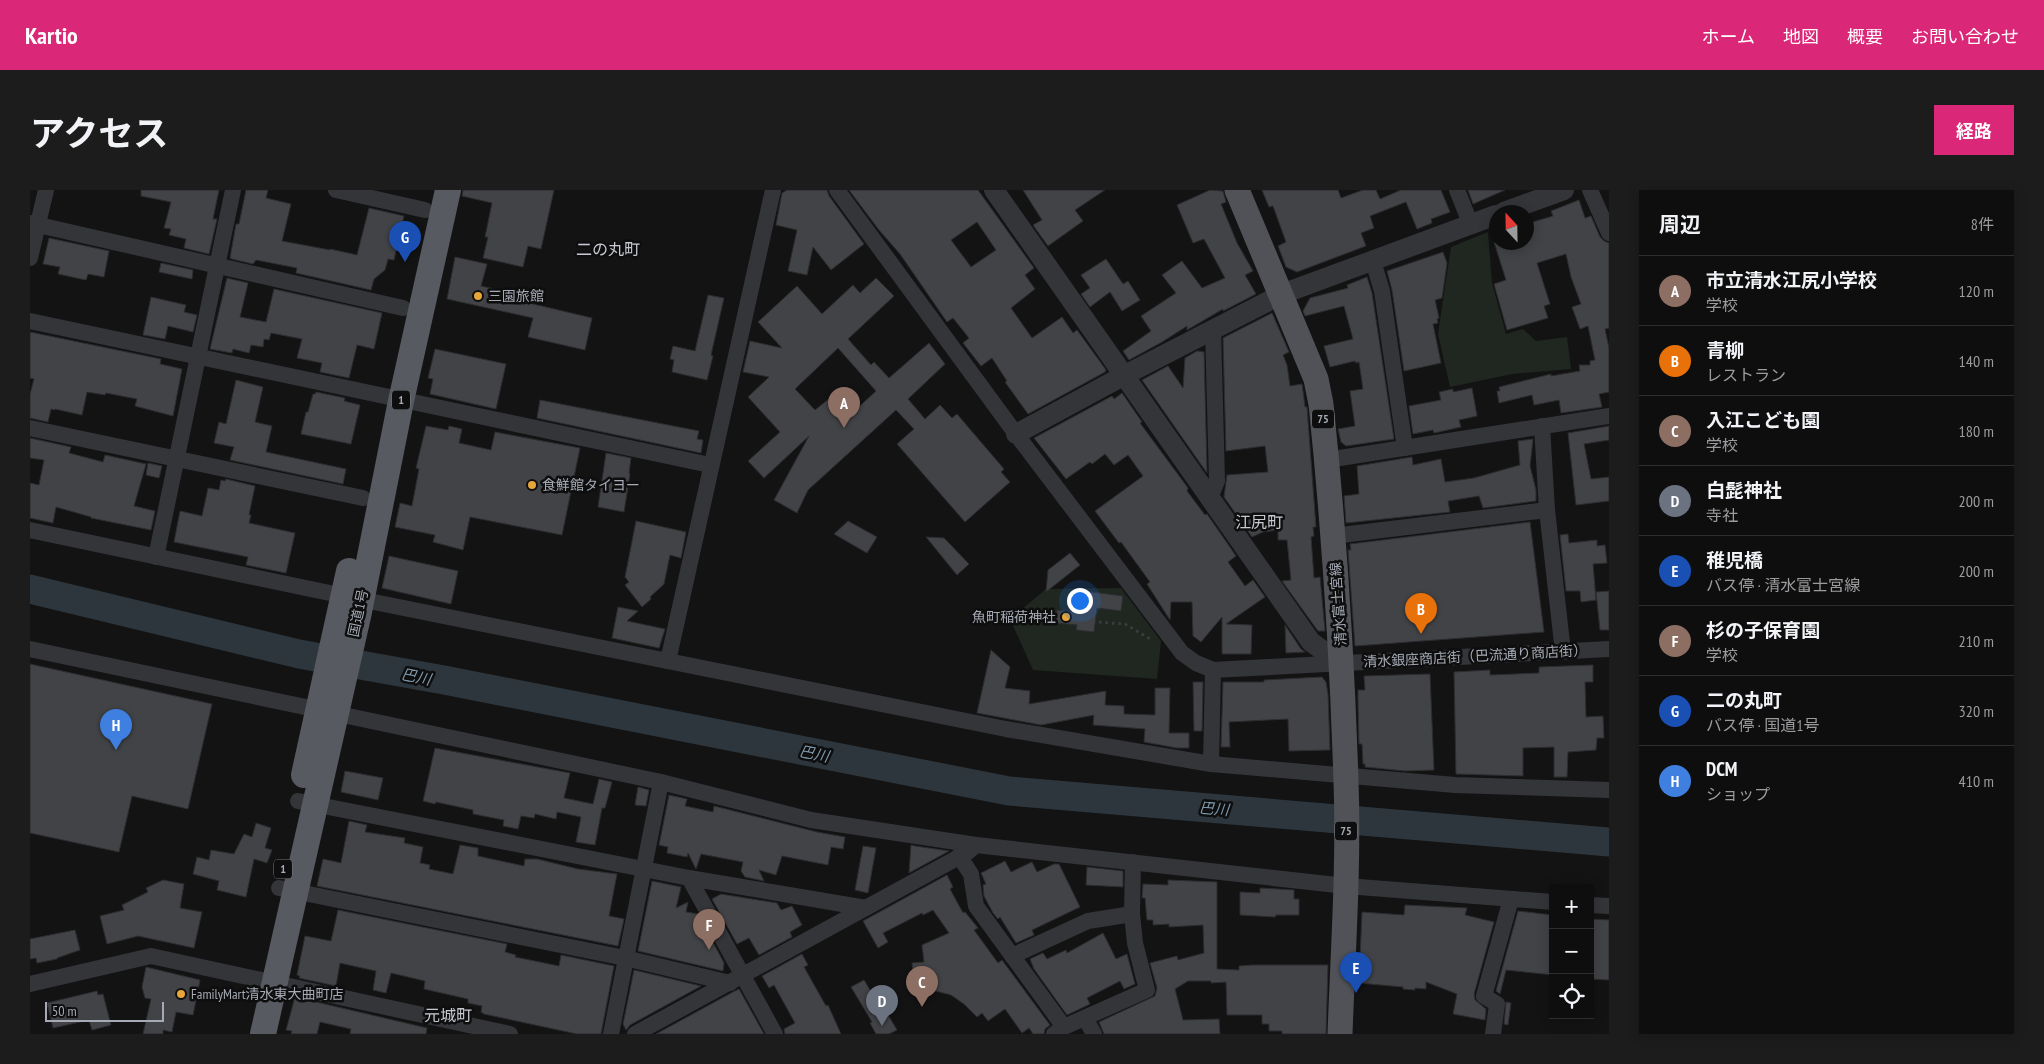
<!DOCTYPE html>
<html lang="ja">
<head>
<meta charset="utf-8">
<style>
	:root { --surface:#0e0e0f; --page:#1c1c1d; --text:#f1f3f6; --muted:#9b9c9e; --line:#2e2e2f; --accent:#db2777 }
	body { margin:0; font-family:"PT Sans Narrow","Noto Sans JP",sans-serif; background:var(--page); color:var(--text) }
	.controls { position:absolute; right:15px; bottom:15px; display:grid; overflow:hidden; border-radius:0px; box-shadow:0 2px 12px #0003 }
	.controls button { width:45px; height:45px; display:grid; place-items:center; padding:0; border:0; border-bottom:1px solid var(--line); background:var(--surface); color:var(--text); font:25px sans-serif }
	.compass { position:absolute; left:1459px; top:15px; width:45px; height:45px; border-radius:50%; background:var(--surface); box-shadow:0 2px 12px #0003; rotate:338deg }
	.scale { position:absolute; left:15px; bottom:12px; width:119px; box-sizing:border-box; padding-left:5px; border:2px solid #a5aab4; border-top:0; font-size:14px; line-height:18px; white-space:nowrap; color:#a5aab4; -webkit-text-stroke:4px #0e0e0f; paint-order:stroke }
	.you { position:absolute; left:1049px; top:410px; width:18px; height:18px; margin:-12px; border:4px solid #fff; border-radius:50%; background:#1a73e8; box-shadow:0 0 0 8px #1a73e833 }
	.badge { display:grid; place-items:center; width:32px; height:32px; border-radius:50%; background:var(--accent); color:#fff; font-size:16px; font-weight:700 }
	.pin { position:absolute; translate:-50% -41px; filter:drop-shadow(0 1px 2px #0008) }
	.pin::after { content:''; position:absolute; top:26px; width:18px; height:15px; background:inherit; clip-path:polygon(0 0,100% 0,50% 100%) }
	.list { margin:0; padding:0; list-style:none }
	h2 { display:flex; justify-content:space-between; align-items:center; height:65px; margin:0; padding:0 20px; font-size:21px }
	h2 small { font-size:16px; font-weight:400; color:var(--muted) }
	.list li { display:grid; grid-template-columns:32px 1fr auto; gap:15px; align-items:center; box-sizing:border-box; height:70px; padding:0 20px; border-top:1px solid var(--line) }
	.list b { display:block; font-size:19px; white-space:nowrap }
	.list p { margin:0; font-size:16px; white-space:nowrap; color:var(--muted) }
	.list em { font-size:16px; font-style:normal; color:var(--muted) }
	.icon { flex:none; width:28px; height:28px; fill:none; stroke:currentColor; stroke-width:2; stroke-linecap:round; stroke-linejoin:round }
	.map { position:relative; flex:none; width:1579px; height:844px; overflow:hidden; border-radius:0px }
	header { display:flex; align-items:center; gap:30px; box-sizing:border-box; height:70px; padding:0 25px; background:var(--accent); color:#fff }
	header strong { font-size:24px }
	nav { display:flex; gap:28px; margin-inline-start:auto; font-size:18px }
	.intro { display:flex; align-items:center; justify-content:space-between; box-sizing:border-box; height:120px; padding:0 30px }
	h1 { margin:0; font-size:35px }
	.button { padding:12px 22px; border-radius:0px; background:var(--accent); color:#fff; font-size:18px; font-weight:700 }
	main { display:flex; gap:30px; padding:0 30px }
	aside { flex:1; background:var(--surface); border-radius:0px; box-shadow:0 2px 12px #0003 }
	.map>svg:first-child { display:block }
	.green { fill:#1f2720 }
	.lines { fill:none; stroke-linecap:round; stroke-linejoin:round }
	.river { stroke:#2d363c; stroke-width:29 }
	.building { fill:#424347; stroke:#2d2d30; fill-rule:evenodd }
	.path { stroke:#3a3c40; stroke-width:3; stroke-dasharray:2.5 4; stroke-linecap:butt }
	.minor { stroke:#343539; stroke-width:16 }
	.tertiary { stroke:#343539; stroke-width:20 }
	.primary { stroke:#505258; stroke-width:25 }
	.trunk { stroke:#585a61; stroke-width:26 }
	.poi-dot { fill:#e7a639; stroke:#0e0e0f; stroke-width:2 }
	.labels { text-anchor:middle; stroke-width:5; stroke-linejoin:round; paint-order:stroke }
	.shield { fill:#0e0e0f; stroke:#787b82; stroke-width:1 }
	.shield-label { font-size:12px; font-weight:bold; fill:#a5aab4 }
	.poi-label { font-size:14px; fill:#a5aab4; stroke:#0e0e0f; text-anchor:start }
	.street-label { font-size:14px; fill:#a5aab4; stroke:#0e0e0f }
	.water-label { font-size:15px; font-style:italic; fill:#7e99ad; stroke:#0e0e0f }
	.quarter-label { font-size:16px; fill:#c6c9d0; stroke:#0e0e0f }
</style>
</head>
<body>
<header>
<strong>Kartio</strong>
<nav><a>ホーム</a><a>地図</a><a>概要</a><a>お問い合わせ</a></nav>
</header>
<div class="intro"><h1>アクセス</h1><a class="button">経路</a></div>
<main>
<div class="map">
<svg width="1579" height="844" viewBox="0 0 1579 844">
	<rect width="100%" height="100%" fill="#131314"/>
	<g class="green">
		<path d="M1458 42 1462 93 1476 144 1493 139 1506 151 1537 147 1541 179 1482 184 1420 197 1408 144 1421 57Z"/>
		<path d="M1091 398 1131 451 1127 489 1003 480 980 429 1016 399Z"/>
	</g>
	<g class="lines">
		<path class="river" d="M0 399 269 464 414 490 979 601 1579 652"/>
	</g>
	<g class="building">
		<path d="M111 0H189L183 29H187L179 64 154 58 156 49 139 45 141 39 134 38 141 12 111 6Z"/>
		<path d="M216 0H238L236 8 261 14 252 51 300 60V59L327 65 339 18 374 26 364 70 358 69 355 80 344 89 341 100 266 83 267 78 226 70 223 74 202 69 200 68 206 34H209Z"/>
		<path d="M433 0H524L511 59 498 56 493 77 453 68 458 47H455L462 13 432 6Z"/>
		<path d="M757 0H797L799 6 834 54 801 80 783 57 777 85 758 81 767 40 746 35 752 3Z"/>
		<path d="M819 0H948L1004 78 995 85 1005 99 981 118 1002 148 1032 127 1043 143 1047 140 1076 180 1075 182 998 224 975 192 977 191 962 168 951 176 933 153 939 148 923 128 917 132 870 64 849 40ZM947 32 966 60 941 77 921 50Z"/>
		<path d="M993 0H1075L1045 20 1053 31 1018 56 1003 35 1012 30Z"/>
		<path d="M1180 0 1193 1 1196 12 1191 14 1207 53 1223 81 1215 85 1226 104 1193 121V119L1157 140V136L1132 152 1099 170 1093 161 1121 141 1111 126 1146 103 1132 85 1152 71 1172 98 1195 88 1174 49 1163 53 1147 15Z"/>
		<path d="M1232 0H1308L1311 8 1333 0H1346L1350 9 1371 0H1411L1420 22 1401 29 1402 33 1387 39 1376 12 1340 26 1344 38 1331 43 1336 56 1267 82 1256 77 1248 56 1256 52 1243 16 1239 17Z"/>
		<path d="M1438 0H1475L1443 14Z"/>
		<path d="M1549 10 1555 28 1561 26 1570 47 1574 51 1579 53V138L1575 139 1579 158V202L1569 204 1572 217 1531 223 1529 210 1504 215 1502 205 1469 213 1467 201H1470L1469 197 1521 184V186L1550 181 1549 175H1560V171L1565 170 1558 136 1550 139 1542 117 1551 114 1541 87 1536 64 1507 73 1520 114 1514 116 1518 128 1477 140 1464 94 1476 90 1464 52H1496V34L1523 26 1521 21Z"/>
		<path d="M19 48 79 61 74 87 58 84 56 90 28 84 30 77 13 74Z"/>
		<path d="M1413 62 1417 73 1412 108 1405 110 1409 128 1407 129 1408 133 1403 134 1411 173 1374 181 1362 100 1357 81Z"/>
		<path d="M425 67 457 74 451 96 500 107 499 113 562 128 555 160 498 147 503 128 417 109Z"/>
		<path d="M1076 69 1093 94 1098 91 1110 110 1092 121 1080 102 1060 117 1051 104 1060 98 1051 85Z"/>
		<path d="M131 73 163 80 162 89 129 82Z"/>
		<path d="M1337 87 1342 103 1364 249 1316 256 1311 252 1308 239 1325 236 1320 201 1333 199 1329 172 1326 173 1325 171 1300 177 1294 156 1323 149 1314 116 1275 126 1273 121 1280 108 1318 98 1317 95Z"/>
		<path d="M197 88 218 93 210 127 236 132 244 99 352 123 344 159 327 155 319 188 290 182 292 173 267 168 272 149 241 143 239 150 234 149 233 157 221 155 219 163 203 159 202 163 180 159Z"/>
		<path d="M846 88 864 106 818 149 841 175 844 172 859 188 899 153 915 174 878 209 895 229 910 215 922 228 927 224 974 279 971 282 980 292 935 332 867 254 884 239 866 220 778 300 767 323 744 310 779 246 734 288 718 271 750 242 718 207 739 187 713 182 720 151 752 158 728 132 767 96 792 124 823 95 830 103ZM808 158 846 201 817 228 800 208 785 220 765 199Z"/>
		<path d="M678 105 694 108 681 165 683 166 677 190 642 182 644 170 640 169 643 156 665 161Z"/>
		<path d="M121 107 156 115 154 122 167 125 163 142 138 136 135 149 113 145Z"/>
		<path d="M1242 123 1259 162 1253 165 1257 175 1260 196 1272 194 1275 217H1277L1286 337H1283L1284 346 1281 347 1284 388 1290 387 1295 441H1288L1252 391 1261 390 1257 350H1248V340L1233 342 1222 347 1194 307 1197 285 1238 282 1235 256 1196 261 1193 148Z"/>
		<path d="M0 142 131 169 130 174 152 179 143 226 105 216 107 209 76 203 75 205 57 202 52 225 25 219V220L21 219 18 232 0 228V204L4 189 0 188Z"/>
		<path d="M405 159 476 174 466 219 400 204 403 189 398 188Z"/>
		<path d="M1167 161 1174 162 1177 283 1112 190 1138 176 1153 198 1155 168Z"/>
		<path d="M206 190 233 197 225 232 242 236 236 262 316 279 313 294 200 270 204 257 184 253 189 232 196 234Z"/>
		<path d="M1442 198 1447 226 1429 230 1431 237 1404 243 1403 240 1383 244 1379 216 1411 210 1409 202 1423 199V202Z"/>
		<path d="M286 202 315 208 314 211 330 215 321 254 271 244 276 222H278L283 204H285Z"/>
		<path d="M1092 203 1112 232 1110 233 1158 298 1157 301 1175 325 1177 324 1206 366 1198 372 1215 396 1223 390 1235 407 1196 434 1222 435 1221 464H1192V427L1171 452 1163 446 1162 412H1141L1140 430 1117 394 1120 392 1091 352 1089 353 1065 321 1113 286 1098 265 1084 275 1075 264 1062 274 1060 272 1036 289 1004 248 1082 206 1084 209Z"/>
		<path d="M510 210 669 241 667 249 673 250 671 263 507 228Z"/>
		<path d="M396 236 418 240 419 236 432 239 429 253 461 260 465 242 550 258 532 345 440 327 433 360 403 352 405 345 365 337 370 313 382 316 389 279 386 278Z"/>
		<path d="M1579 236V250L1554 254 1561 289 1579 287V311L1546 315 1538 243Z"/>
		<path d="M0 248 41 257 39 263 73 272 75 265 116 274 104 316 125 321 121 340 61 328V327L26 317 23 333 0 328V293L9 295 14 270 0 268Z"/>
		<path d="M1503 249 1500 276 1506 300V311L1453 318 1449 306 1418 311 1420 322 1316 333 1314 306 1329 304 1327 276 1382 267 1383 275 1411 269 1415 292 1444 288 1490 275 1488 251Z"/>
		<path d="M576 263 601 268 599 283 600 284 594 322 568 317Z"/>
		<path d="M118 273 132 276 129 288 116 285Z"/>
		<path d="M196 289 225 296 219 325H221L219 333 265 343 256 383 216 375 218 367 144 352 150 321 172 326 178 298 189 300 191 290 195 291Z"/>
		<path d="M606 331 656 342 651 368 640 365 634 394 620 407 621 409 612 417 595 395 599 392 595 387Z"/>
		<path d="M818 331 847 347 837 363 804 344Z"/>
		<path d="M1500 332 1514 442 1325 456 1318 360H1321L1320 354Z"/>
		<path d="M1538 344 1539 353 1567 350V356L1575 355 1577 373 1563 374 1566 410 1551 412 1550 401H1536L1530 345Z"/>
		<path d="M896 347 914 348 939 374 927 385Z"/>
		<path d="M1040 363 1050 375 1016 402 1018 380Z"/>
		<path d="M359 366 428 381 421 414 352 398Z"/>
		<path d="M1047 400 1093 406 1091 421 1067 418 1064 442 1046 440 1047 435 1026 433 1027 420 1045 422Z"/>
		<path d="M1579 401V440H1570L1566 402Z"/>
		<path d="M588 417 608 421 597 431 635 439 629 458 582 448Z"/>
		<path d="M1255 435 1271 459 1275 462 1256 463Z"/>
		<path d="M961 460 980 477 975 498 1000 501 999 514 1076 501 1075 515 1094 516V524L1125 525V498H1140L1139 543H1159V558H1147L1114 552 1115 539 1063 535 1064 525 1011 535 947 523Z"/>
		<path d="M0 474 182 514 158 619 102 606 89 662 0 643Z"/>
		<path d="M1563 475V492H1555L1556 527 1573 526 1574 548H1567L1566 560 1538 562 1537 587H1524V557L1493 558V586L1426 584 1424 482 1460 480V485L1509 483V477Z"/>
		<path d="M1400 484 1404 580 1375 581 1335 577V574H1333L1332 554H1329L1328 511V500H1335L1334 486Z"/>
		<path d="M1292 487 1296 492 1298 504 1300 560 1259 561 1258 529 1199 532 1200 557H1191L1193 492H1234V490Z"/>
		<path d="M1163 492H1173L1172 541H1164Z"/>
		<path d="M405 558 540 583 534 608 563 614 569 589 582 592 575 618H572L565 655 546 652 551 627 527 622 526 629 505 624 504 628 491 626 488 639 473 636 474 630 443 624V620L406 612 405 614 393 611Z"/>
		<path d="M315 581 353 588 348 610 311 602Z"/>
		<path d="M608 597 619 600 616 616 605 615Z"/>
		<path d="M639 605 657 609 655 616 683 622 684 616 787 642 815 647 813 659 801 657 798 675 752 666 746 685 729 680 734 691 715 687 711 681 713 672 671 664 666 679 658 663 657 667 637 663 638 657 629 655Z"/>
		<path d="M319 631 337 635 335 642 375 648 374 653 393 657 390 673 400 675 399 679 423 684 430 655 448 658V666L494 676 495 669H507L548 679 587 684 579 726 594 729 588 756 287 696 293 669 311 673Z"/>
		<path d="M226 633 241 638 235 658 242 660 237 673 224 669 216 707 187 700 189 691 163 684 167 667 179 670 181 660 204 664 214 644 222 647Z"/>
		<path d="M881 655 885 656 919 661 879 683Z"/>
		<path d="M833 656 846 658 838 703 825 700Z"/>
		<path d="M975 671 981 682 1002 672 1007 682 1024 674H1029L1050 717 1002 740 1004 745 986 753 970 727 968 729 963 723 954 706 953 695 956 694 951 683Z"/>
		<path d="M1057 677 1093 681V697L1056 695Z"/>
		<path d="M917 685 923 697 920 699 933 723 935 722 948 738 944 740 968 773 972 770 1020 835 1015 839 1014 844H1003L999 838 992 843 975 819 958 831 952 823 947 827 934 814 921 805 898 799H884L882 773 894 772 892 755 919 743 903 720 893 725 892 723 853 743 858 752 848 758 833 731Z"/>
		<path d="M133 690 154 694 150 718 172 722 164 758 108 746 77 754 70 726 94 720 92 715 118 702 116 698Z"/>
		<path d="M1138 690 1187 692V779L1209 780V776L1222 775H1298L1296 844H1252V841H1239V834H1232V825H1197L1196 792 1181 793V791H1158L1145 799 1153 830 1189 829 1190 844H1074L1069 832 1125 806 1127 798 1120 773 1147 766 1148 770 1174 763 1173 735 1139 737V734L1123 735V730H1117L1115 708H1112L1113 694 1138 695Z"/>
		<path d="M622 691 651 697 646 718 658 712 656 722 668 724 694 773 693 781 608 761Z"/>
		<path d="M1230 698 1264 700V709H1269V725H1246L1245 727 1210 725V702L1230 703Z"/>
		<path d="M691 704 747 713 751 720 762 716 772 735 760 742 762 747 729 765 719 748 707 754 682 709Z"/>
		<path d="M1375 715 1437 718 1435 725 1464 732 1444 804 1445 810 1456 819 1455 830 1423 824 1427 804 1396 792V799L1385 798V800L1373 799V797L1329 793 1332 722 1374 725Z"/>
		<path d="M308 720 477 754 475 762 486 765 485 767 529 776 531 765 584 776 571 844H547L454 824 451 822 452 816 438 813V809L394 799 395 791 361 783 356 803 343 800 346 781 310 773 306 796 269 788 270 786 267 785 275 746 301 751Z"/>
		<path d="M1488 721 1523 725V785L1476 780 1470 804 1466 801Z"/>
		<path d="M1560 729 1579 730V790L1560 789Z"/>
		<path d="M45 740 50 760 27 768V769L7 773 6 768 0 769V749Z"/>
		<path d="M1073 743 1086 769 1097 764 1105 794 1094 799 1090 791 1057 808 1060 814 1037 825 1004 779 1000 769 1013 763 1017 769 1036 760 1037 763Z"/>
		<path d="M772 764 778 775 774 777 796 816 798 815 811 844H755L754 839 765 833 744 795 739 798 732 786Z"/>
		<path d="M116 777 170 790 163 825 146 822 142 842 133 840V844H113L121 809 115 808 112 797Z"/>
		<path d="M604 780 671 796 600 835 596 840 593 834Z"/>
		<path d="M834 790 855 825 857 823 867 840 859 844H846L840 833 842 832 821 797Z"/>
		<path d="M709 799 734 844H626L703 802Z"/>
		<path d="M67 801 68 805 73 804 81 835 62 840 59 830 23 838 17 813Z"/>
		<path d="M265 807 397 838 396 844H320L321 839 290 832 287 844H261L262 841 256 840Z"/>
		<path d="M1476 812 1481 813 1478 835 1474 834Z"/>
	</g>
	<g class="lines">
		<path class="path" d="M1069 432 1095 434 1122 450"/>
		<g class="minor">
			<path d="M306 0 395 20"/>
			<path d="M807 0 986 244 1152 463 1166 473 1183 480 1579 459"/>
			<path d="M1427 0 1441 35"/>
			<path d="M1560 0 1579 43"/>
			<path d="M0 33 373 118"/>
			<path d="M0 68 16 0"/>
			<path d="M1343 71 1352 101 1375 258"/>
			<path d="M0 131 680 275"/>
			<path d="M1512 236 1517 320 1533 462"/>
			<path d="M0 238 333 308"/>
			<path d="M1297 270 1579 226"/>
			<path d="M1180 308 1187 291 1183 139"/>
			<path d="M0 340 314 406 976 539 1181 574 1425 595 1579 600"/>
			<path d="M1303 346 1517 320"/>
			<path d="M126 367 203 0"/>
			<path d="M0 459 631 592 781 630 946 655 1316 696 1523 712"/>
			<path d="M638 471 743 0"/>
			<path d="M1181 574 1183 480"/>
			<path d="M268 611 659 688 745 844"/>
			<path d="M929 666 941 684 946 716 1034 837"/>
			<path d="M659 688 836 718"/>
			<path d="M249 698 595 768 700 793"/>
			<path d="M1560 715 1579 716"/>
			<path d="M982 766 1058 731 1102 724"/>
			<path d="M0 794 121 766 480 844"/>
			<path d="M1055 828 1064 844"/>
			<path d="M581 844 631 592"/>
			<path d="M605 844 938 662 946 655"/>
			<path d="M1024 844 1034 837 1117 800 1105 753 1102 724 1103 672"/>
			<path d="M1463 844 1467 814 1454 806 1481 709"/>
		</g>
		<g class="tertiary">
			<path d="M964 0 1281 452 1312 474"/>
			<path d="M1474 22 1534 0"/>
			<path d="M986 244 1093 186 1252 104 1466 25"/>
		</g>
		<path class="primary" d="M1207 0 1286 189 1291 214C1304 339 1312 465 1316 591 1319 675 1313 760 1310 844"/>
		<g class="trunk">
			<path d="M274 585 319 381"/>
			<path d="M233 844 329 422 371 211 418 0"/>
		</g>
	</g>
	<g class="poi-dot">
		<circle cx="448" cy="106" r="5"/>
		<circle cx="502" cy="295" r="5"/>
		<circle cx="1036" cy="427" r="5"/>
		<circle cx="151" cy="804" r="5"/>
	</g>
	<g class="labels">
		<g class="shield">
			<rect x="362" y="200.5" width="18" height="19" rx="4"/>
			<rect x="1282" y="219.5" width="22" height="19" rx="4"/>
			<rect x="1305" y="631.5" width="22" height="19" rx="4"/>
			<rect x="244" y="669.5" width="18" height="19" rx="4"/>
		</g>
		<g class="shield-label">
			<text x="371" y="214">1</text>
			<text x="1293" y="233">75</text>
			<text x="1316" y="645">75</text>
			<text x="253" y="683">1</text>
		</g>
		<g class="poi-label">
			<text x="458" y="111">三園旅館</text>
			<text x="512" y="300">食鮮館タイヨー</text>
			<text x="1026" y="432" text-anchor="end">魚町稲荷神社</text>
			<text x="161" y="809">FamilyMart清水東大曲町店</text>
		</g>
		<g class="street-label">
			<text transform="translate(1308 414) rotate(-94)" y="5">清水富士宮線</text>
			<text transform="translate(328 423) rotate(-78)" y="5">国道1号</text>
			<text transform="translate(1445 466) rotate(-3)" y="5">清水銀座商店街（巴流通り商店街）</text>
		</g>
		<g class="water-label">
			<text transform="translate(386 487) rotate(11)" y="5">巴川</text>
			<text transform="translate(784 564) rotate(11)" y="5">巴川</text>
			<text transform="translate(1184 619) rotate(5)" y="5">巴川</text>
		</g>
		<g class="quarter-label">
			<text x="578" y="65">二の丸町</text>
			<text x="1229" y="338">江尻町</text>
			<text x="418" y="831">元城町</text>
		</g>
	</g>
</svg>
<div class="controls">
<button>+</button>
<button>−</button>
<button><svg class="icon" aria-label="locate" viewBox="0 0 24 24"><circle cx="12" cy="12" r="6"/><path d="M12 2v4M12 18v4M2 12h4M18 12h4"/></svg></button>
</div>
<svg class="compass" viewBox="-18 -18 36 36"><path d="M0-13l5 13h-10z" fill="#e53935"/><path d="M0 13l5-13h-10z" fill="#9b9c9e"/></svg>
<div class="scale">50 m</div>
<div class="you"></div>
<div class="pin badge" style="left:814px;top:238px;background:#8d6e63">A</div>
<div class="pin badge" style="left:1391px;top:444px;background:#e8710a">B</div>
<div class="pin badge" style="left:892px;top:817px;background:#8d6e63">C</div>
<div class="pin badge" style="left:852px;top:836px;background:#6b7280">D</div>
<div class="pin badge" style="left:1326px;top:803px;background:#1a4fb4">E</div>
<div class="pin badge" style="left:679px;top:760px;background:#8d6e63">F</div>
<div class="pin badge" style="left:375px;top:72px;background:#1a4fb4">G</div>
<div class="pin badge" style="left:86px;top:560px;background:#3f7fe0">H</div>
</div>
<aside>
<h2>周辺<small>8件</small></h2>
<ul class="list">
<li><span class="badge" style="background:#8d6e63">A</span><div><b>市立清水江尻小学校</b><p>学校</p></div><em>120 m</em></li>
<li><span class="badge" style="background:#e8710a">B</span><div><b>青柳</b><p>レストラン</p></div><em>140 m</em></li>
<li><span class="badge" style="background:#8d6e63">C</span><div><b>入江こども園</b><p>学校</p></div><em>180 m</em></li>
<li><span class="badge" style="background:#6b7280">D</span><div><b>白髭神社</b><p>寺社</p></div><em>200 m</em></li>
<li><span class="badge" style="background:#1a4fb4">E</span><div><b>稚児橋</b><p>バス停 · 清水富士宮線</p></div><em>200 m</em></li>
<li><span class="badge" style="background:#8d6e63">F</span><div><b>杉の子保育園</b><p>学校</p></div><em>210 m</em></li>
<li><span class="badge" style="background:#1a4fb4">G</span><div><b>二の丸町</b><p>バス停 · 国道1号</p></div><em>320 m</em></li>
<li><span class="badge" style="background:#3f7fe0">H</span><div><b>DCM</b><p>ショップ</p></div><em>410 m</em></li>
</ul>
</aside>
</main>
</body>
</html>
